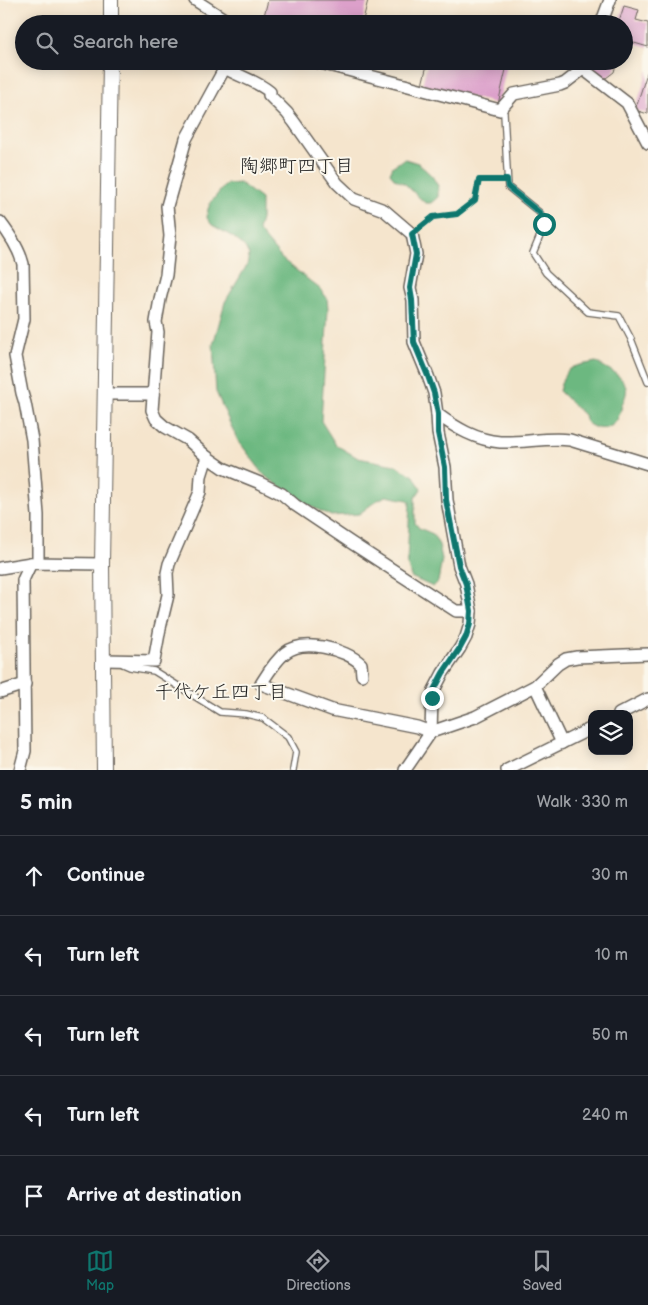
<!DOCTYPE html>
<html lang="en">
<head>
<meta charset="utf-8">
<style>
	:root { --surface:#171b24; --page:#20242c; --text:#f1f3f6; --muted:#9ea1a6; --line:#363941; --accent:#0f766e }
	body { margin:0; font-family:"Balsamiq Sans","Klee One",sans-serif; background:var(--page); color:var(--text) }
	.controls { position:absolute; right:15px; bottom:15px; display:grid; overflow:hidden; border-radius:10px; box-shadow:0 2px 12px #0003 }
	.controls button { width:45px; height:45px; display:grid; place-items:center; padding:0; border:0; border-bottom:1px solid var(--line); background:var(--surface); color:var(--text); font:25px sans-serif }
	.stop { position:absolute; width:15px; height:15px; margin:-11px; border:4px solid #0f766e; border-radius:50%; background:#fff }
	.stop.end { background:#0f766e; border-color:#fff; box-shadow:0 1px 5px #0008 }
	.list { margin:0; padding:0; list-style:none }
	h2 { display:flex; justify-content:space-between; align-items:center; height:65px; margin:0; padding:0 20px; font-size:21px }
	h2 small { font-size:16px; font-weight:400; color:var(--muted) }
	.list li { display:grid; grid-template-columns:32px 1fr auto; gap:15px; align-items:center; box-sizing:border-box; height:80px; padding:0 20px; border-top:1px solid var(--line) }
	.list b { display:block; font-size:19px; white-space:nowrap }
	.list em { font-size:16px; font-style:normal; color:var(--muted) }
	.icon { flex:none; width:28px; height:28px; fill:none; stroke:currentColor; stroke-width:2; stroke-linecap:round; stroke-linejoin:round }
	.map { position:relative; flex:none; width:648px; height:770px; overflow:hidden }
	.search { position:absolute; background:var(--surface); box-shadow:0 2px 12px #0003; left:15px; right:15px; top:15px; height:55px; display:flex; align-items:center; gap:12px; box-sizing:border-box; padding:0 18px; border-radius:28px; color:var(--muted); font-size:19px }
	.sheet { height:465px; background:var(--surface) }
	nav { display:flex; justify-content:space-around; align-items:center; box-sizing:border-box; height:70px; border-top:1px solid var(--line); background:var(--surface); font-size:14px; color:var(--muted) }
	nav a { display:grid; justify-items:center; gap:2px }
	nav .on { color:var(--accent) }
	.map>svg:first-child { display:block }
	.forest { fill:#6cb880; stroke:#446a4e }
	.building { fill:#dca0ca }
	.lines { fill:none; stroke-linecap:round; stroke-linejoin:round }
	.service-casing { stroke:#68625a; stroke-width:8 }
	.minor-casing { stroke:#68625a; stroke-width:14 }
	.tertiary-casing { stroke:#68625a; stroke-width:16 }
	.path { stroke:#68625a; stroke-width:2.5; stroke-dasharray:1 4; stroke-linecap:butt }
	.service { stroke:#fff; stroke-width:5.5 }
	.minor { stroke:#fff; stroke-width:11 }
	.tertiary { stroke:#fff; stroke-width:14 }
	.route { stroke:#0f766e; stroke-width:6 }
	.labels { text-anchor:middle; stroke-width:4; stroke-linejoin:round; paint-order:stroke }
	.neighbourhood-label { font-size:19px; fill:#1c1c1c; stroke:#fbf7ec }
</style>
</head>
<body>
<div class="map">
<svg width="648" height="770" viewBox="0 0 648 770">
	<rect width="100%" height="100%" fill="#fbf7ec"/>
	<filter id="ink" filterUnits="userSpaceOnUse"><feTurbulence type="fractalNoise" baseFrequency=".02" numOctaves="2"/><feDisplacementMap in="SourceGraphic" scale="10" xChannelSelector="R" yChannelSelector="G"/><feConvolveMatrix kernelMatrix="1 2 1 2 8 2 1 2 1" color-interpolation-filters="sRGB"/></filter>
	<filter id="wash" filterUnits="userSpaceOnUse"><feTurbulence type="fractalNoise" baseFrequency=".0096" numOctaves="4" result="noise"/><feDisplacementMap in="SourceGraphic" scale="20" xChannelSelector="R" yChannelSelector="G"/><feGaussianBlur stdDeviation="1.12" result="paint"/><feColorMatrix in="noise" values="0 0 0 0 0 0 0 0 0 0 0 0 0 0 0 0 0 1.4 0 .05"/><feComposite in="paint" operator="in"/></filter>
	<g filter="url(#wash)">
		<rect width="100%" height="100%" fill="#f5e5cd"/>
		<g class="forest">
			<path d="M405 159 418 163 432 176 438 186V197L431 203H425L405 184 395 179 390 173 393 166Z"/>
			<path d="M240 183 261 199V219L258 230 282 259 320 289 327 298 328 309 321 421 336 445 358 458 395 465 414 476 421 489 415 498V523L419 528 433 534 439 545 442 559 438 582 433 587 411 577 407 562 410 502 408 500 386 496 376 501 359 514 331 516 304 503 265 476 237 439 216 392 213 345 225 302 247 265 249 255 245 247 233 237 212 225 207 218 208 209 211 202 226 184Z"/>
			<path d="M596 362C605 368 619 373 624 383 629 391 625 397 622 405 621 410 619 416 617 420 609 432 595 430 586 422L584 415 559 391C566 365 571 367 596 362Z"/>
		</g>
		<g id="blocks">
			<g class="building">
				<path d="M268 0H368L362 24H262Z"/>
				<path d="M624 6 639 10 636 20 648 23V47L624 40V24H618Z"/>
				<path d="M428 61H508L498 104 422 85Z"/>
				<path d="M595 61H617L614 72 606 78 599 76 593 69Z"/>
				<path d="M648 70V114L635 110Z"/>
			</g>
		</g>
	</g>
	<g filter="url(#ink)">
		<use href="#blocks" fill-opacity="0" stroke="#68625a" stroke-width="1"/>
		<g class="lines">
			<g class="service-casing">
				<g id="service">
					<path d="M500 110 504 113 508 187 540 213 545 224 533 253 546 273 588 312 619 316 631 339 648 382"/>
					<path d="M123 664 130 667 154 671 220 712 246 714 263 718 288 737 296 752 293 770"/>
				</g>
			</g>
			<g class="minor-casing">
				<g id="minor">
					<path d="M195 0 232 24"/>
					<path d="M601 24 610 0"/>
					<path d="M313 61 500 110 514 94 560 85 565 83 583 69 587 61"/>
					<path d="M228 62 186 139 167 206 170 236 166 275 160 299 156 322 158 332 152 410 156 419 165 427 188 440 207 457 223 468 260 483 282 494 295 505 350 542 456 611H471"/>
					<path d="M225 68C240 77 257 81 270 92L269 95 287 113 294 122 337 183 354 199 384 210 412 234 416 254 410 288 413 300 414 342 428 376 434 393 437 414 438 433 445 467 447 500 459 566 466 584 471 611 470 624 466 637 460 648 443 673 434 690 432 698 431 732 405 770"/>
					<path d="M583 69 627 103 648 143"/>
					<path d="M0 222C10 235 19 248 23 264L24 319 15 356 22 393 25 403 32 440 38 515V563"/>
					<path d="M105 394H153"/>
					<path d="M437 414C456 428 476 440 500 442 524 443 547 437 570 440L648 464"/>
					<path d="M0 568 31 563"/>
					<path d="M104 660 154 661 160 628 168 595 167 573 169 564 200 492 201 476 207 457"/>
					<path d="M362 675 361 664C346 649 303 638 285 653 275 661 268 673 261 684L332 710 417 727 431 732 475 717 535 686 558 664 566 659 577 657 648 654"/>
					<path d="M535 686 562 743"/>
					<path d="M0 692 25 684"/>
					<path d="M619 714 648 699"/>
					<path d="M20 770 25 751 23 580 31 563 102 564"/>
					<path d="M507 770 592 728"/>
				</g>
			</g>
			<g class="tertiary-casing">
				<g id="tertiary">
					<path d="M111 24V0"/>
					<path d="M104 770 102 564 110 61"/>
				</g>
			</g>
			<path class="path" d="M421 227 433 217 457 215 475 200 479 180H498"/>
			<use href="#service" class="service"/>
			<use href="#minor" class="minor"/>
			<use href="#tertiary" class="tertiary"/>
		</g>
	</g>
	<g class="lines" filter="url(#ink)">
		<path class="route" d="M432 698 434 690 443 673 460 648 466 637 470 624 471 611 466 584 459 566 446 500 445 467 438 433V414L434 393 428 376 414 342 412 300 410 288 416 254 412 234 433 217 457 214 475 200 479 180H507L508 187 540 213 544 224"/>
	</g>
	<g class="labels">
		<g class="neighbourhood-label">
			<text x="297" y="172">陶郷町四丁目</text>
			<text x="221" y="698">千代ケ丘四丁目</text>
		</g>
	</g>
</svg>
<div class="controls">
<button><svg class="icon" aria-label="layers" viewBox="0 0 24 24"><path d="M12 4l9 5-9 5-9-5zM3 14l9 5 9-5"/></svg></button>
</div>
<div class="stop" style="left:544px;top:224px"></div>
<div class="stop end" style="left:432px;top:698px"></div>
<div class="search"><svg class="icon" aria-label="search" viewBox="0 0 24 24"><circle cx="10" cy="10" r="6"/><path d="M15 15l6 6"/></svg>Search here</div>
</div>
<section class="sheet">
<h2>5 min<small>Walk · 330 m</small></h2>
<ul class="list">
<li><svg class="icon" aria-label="ahead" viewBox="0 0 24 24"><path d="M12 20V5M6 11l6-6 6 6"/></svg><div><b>Continue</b></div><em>30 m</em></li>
<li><svg class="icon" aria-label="left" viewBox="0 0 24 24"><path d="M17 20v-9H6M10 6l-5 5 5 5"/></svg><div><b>Turn left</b></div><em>10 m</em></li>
<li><svg class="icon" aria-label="left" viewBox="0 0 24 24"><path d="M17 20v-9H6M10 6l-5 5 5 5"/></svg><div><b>Turn left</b></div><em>50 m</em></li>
<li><svg class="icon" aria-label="left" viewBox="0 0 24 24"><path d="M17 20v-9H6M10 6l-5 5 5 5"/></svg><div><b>Turn left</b></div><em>240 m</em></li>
<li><svg class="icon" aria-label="arrive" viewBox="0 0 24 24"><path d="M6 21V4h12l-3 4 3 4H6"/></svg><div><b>Arrive at destination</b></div></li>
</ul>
</section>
<nav>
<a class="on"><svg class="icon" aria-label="map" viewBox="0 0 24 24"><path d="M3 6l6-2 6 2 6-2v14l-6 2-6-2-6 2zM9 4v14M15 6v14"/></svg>Map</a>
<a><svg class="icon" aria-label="directions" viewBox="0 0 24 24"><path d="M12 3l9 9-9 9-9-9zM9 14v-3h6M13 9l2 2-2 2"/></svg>Directions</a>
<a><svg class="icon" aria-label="saved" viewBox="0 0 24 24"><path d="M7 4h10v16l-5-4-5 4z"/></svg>Saved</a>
</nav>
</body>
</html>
